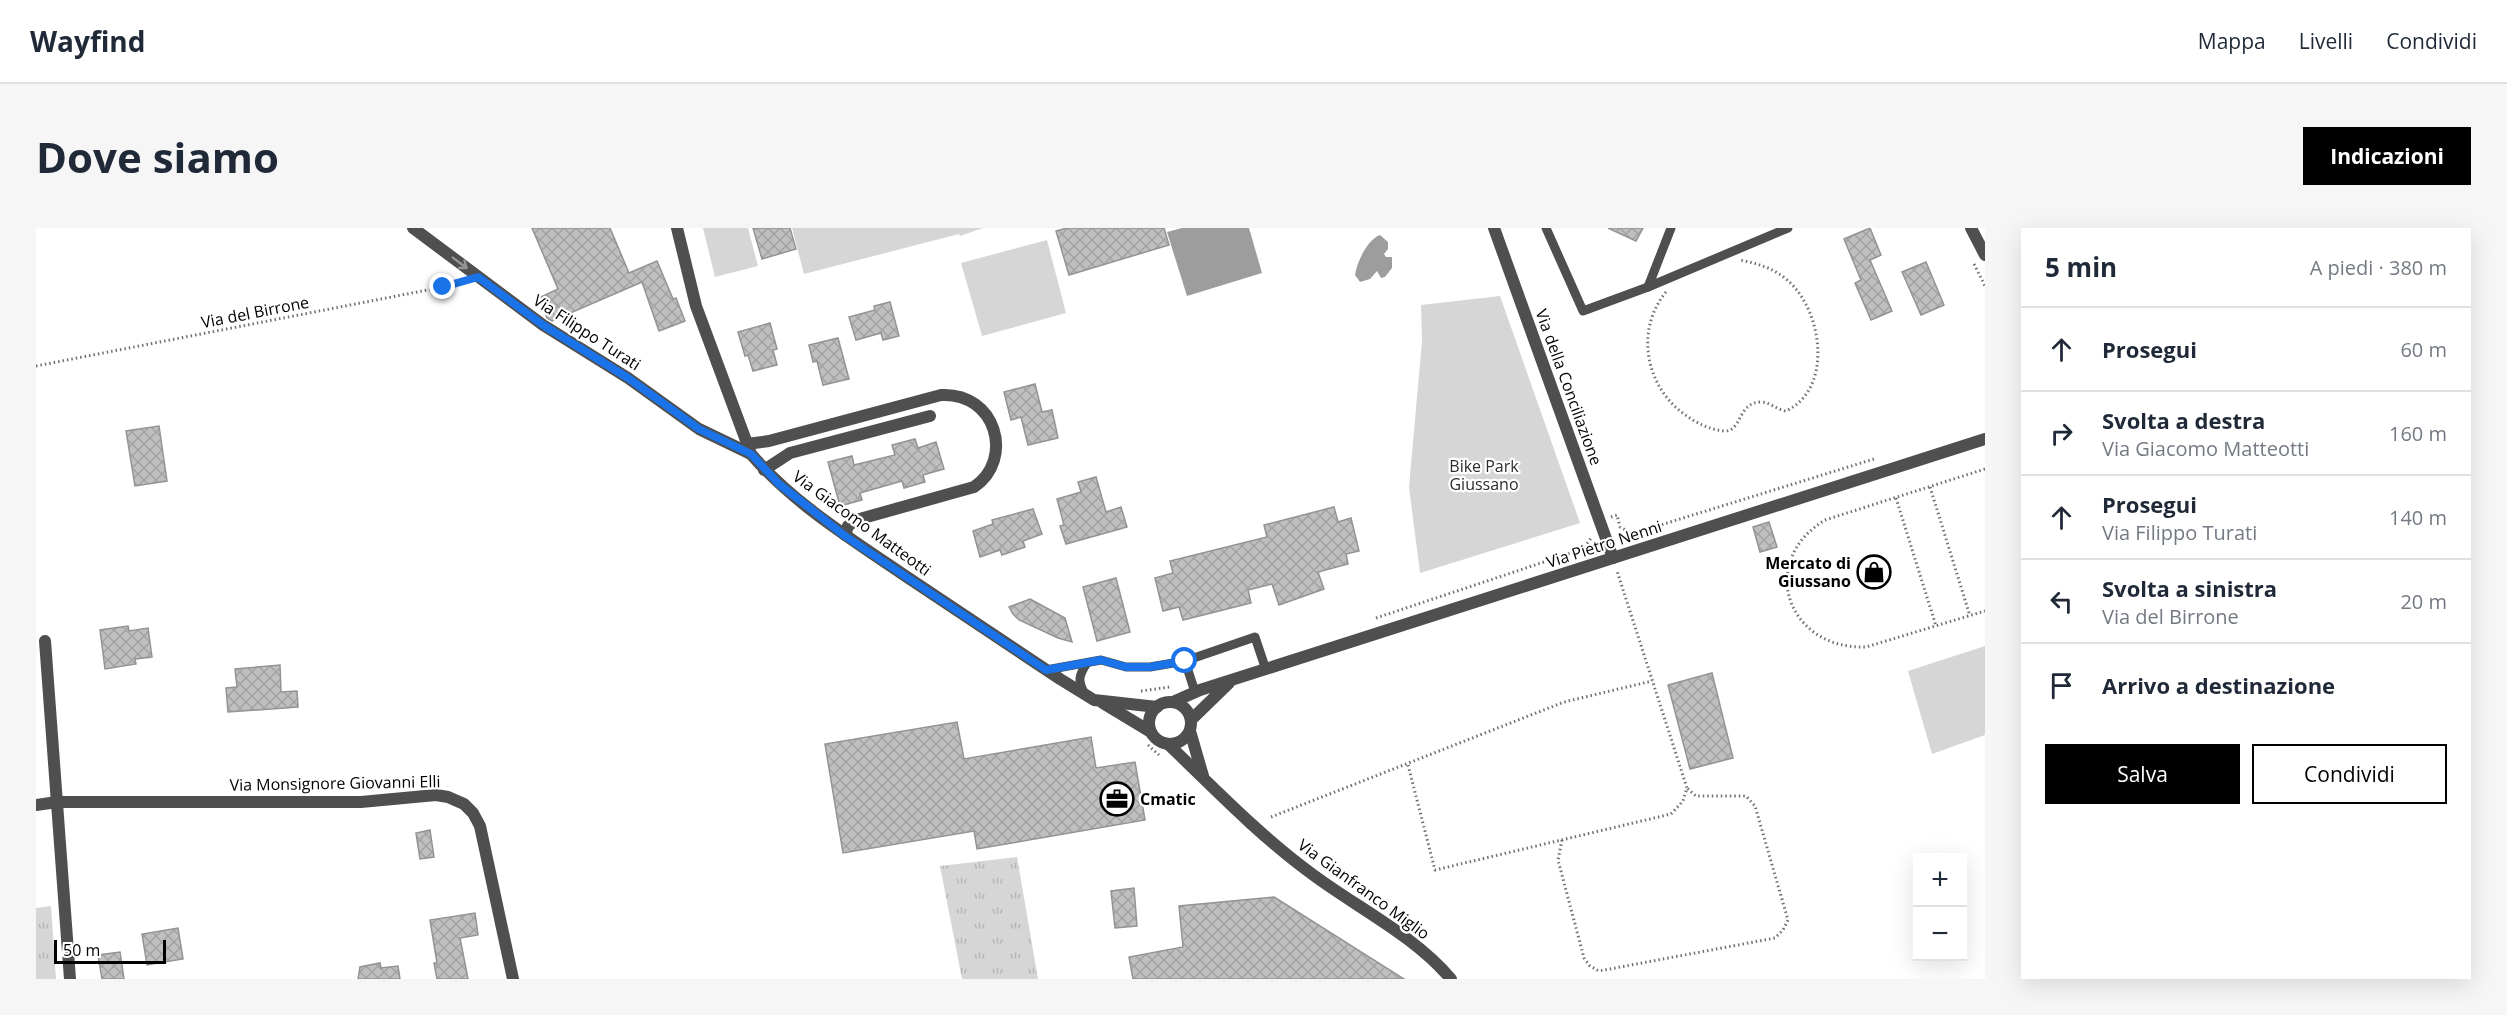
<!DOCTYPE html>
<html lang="it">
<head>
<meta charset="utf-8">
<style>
	:root { --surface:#fff; --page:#f6f6f7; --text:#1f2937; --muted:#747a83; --line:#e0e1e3; --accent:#000 }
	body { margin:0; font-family:"Open Sans",sans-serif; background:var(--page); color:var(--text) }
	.controls { position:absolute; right:18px; bottom:18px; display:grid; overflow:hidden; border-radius:0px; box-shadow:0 6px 24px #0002 }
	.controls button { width:54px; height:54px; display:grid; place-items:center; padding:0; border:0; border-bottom:2px solid var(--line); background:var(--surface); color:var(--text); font:30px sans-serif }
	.scale { position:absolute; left:18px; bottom:15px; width:112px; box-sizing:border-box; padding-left:6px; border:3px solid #000; border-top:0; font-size:16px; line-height:21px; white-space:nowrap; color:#000; -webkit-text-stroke:4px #fff; paint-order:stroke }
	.stop { position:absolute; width:18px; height:18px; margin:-14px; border:4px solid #1a73e8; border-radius:50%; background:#fff }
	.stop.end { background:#1a73e8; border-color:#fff; box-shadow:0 2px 6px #0008 }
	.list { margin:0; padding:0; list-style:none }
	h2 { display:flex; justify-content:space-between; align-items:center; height:78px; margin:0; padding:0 24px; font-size:26px }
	h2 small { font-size:20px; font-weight:400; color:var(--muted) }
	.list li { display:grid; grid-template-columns:39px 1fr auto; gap:18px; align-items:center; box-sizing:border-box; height:84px; padding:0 24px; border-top:2px solid var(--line) }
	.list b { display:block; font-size:22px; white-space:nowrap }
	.list p { margin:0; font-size:20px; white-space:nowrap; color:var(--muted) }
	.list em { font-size:20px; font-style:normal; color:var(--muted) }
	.actions { display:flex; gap:12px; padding:18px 24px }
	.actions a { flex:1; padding:14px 0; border:2px solid var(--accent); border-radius:0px; text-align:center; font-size:21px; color:var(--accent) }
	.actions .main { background:var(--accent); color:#fff }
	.icon { flex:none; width:33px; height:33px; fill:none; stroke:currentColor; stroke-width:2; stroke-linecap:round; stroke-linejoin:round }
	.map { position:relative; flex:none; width:1949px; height:751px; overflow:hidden; border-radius:0px }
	header { display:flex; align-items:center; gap:36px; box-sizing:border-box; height:84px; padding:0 30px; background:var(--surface); border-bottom:2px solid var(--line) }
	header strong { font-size:28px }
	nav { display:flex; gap:33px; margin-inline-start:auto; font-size:21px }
	.intro { display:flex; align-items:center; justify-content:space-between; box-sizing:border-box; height:144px; padding:0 36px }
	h1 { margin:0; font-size:42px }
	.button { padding:15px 27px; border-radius:0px; background:var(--accent); color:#fff; font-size:21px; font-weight:700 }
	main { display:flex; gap:36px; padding:0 36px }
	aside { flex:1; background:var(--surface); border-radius:0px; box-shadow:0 6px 24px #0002 }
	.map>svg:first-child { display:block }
	.grass { fill:url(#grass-tufts) }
	.green { fill:#d6d6d6 }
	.water { fill:#9d9d9d }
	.building { fill:url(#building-cross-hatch); stroke:#939393; stroke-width:1.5 }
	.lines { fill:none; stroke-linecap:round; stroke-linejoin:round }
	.path { stroke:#717171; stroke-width:3; stroke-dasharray:1.5 3; stroke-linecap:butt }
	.lane { stroke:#4f4f4f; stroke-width:9 }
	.street { stroke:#4f4f4f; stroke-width:12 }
	.oneway { stroke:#959595 }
	.route { stroke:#1a73e8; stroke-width:8 }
	.labels { text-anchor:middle; stroke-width:4.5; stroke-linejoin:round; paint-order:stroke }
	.street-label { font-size:16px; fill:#000; stroke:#fff }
	.park-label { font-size:16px; fill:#2d2d2d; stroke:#fff }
	.poi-label { font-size:16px; font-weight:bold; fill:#000; stroke:#fff; text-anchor:end }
</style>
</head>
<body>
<header>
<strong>Wayfind</strong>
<nav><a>Mappa</a><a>Livelli</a><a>Condividi</a></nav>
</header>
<div class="intro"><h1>Dove siamo</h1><a class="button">Indicazioni</a></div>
<main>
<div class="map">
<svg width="1949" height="751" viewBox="0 0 1949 751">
	<defs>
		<pattern id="grass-tufts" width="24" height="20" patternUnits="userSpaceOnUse" patternTransform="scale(1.5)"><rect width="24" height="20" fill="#d6d6d6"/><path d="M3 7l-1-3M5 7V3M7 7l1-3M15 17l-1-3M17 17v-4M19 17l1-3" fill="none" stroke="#b6b6b6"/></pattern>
		<pattern id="building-cross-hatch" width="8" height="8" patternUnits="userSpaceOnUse" patternTransform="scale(1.5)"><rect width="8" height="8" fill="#bfbfbf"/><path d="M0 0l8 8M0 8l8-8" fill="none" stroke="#a2a2a2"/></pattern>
	</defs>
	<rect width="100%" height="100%" fill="#fff"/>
	<g class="grass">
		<path d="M981 629 1002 751H926L904 638Z"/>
		<path d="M15 678 20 751H0V680Z"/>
	</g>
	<g class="green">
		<path d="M667 0H712L722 38 679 49Z"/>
		<path d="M756 0H947L924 8 923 6 768 46Z"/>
		<path d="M1011 12 1030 85 946 108 925 35Z"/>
		<path d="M1464 68 1544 295 1384 345 1373 259 1386 113 1385 77Z"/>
		<path d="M1949 418V507L1896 526 1872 443Z"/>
	</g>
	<g class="water">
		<path d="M1146 0H1213L1226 45 1151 68 1131 4Z"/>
		<path d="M1344 7 1352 14V21L1348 26 1350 29H1356V40L1349 49 1345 50 1341 43 1334 51 1324 54 1319 47C1321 34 1331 12 1344 7Z"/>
	</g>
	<g class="building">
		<path d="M496 0H574L593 45 621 33 637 71 640 70 649 93 623 103 606 54 516 93 511 90 503 70 522 61Z"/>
		<path d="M717 0H754L760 21 726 31Z"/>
		<path d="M1031 0H1128L1133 17 1033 47 1020 3Z"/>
		<path d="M1572 0H1607L1600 13Z"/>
		<path d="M1834 0 1845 27 1834 32 1856 83 1835 92 1819 55 1825 52 1808 11Z"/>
		<path d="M1890 34 1908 77 1885 87 1866 44Z"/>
		<path d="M854 74 863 108 847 112 845 105 820 112 813 89 839 82 838 78Z"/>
		<path d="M734 95 741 121 737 122 741 137 717 143 712 127 709 128 702 104Z"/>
		<path d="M802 110 813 151 787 157 781 133 777 134 773 117Z"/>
		<path d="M999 156 1006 184 1016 182 1022 210 992 217 985 189 975 192 968 164Z"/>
		<path d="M123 198 131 253 99 258 90 203Z"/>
		<path d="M879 211 882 220 900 214 908 241 887 247 889 254 868 260 866 253 824 265 826 272 804 278 792 234 816 228 818 237 859 227 856 217Z"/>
		<path d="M1060 249 1070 284 1085 279 1091 299 1030 316 1024 298 1028 297 1021 271 1045 264 1042 254Z"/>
		<path d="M1298 279 1302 294 1315 290 1323 323 1310 326 1312 336 1282 344 1288 361 1243 377 1236 356 1212 362 1215 375 1147 392 1143 379 1127 383 1119 350 1137 345 1134 333 1231 309 1228 297Z"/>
		<path d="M997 281 1006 306 987 313 989 319 966 327 964 322 944 329 937 303 957 296 956 292Z"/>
		<path d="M1733 294 1741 319 1724 324 1717 299Z"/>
		<path d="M1080 350 1094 404 1061 413 1047 359Z"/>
		<path d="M994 371 1029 390 1036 414 1022 410 983 392 977 386 973 379Z"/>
		<path d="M92 398 93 403 112 400 116 429 99 431 100 436 69 441 64 402Z"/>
		<path d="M244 437 245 464 261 463 262 479 192 484 190 460 201 459 199 441Z"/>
		<path d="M1676 445 1697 530 1654 541 1632 457Z"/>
		<path d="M921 494 928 531 1055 509 1060 540 1099 534 1109 592 941 621 938 603 807 625 789 516Z"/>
		<path d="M394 602 398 629 384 631 380 605Z"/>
		<path d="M1098 660 1101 698 1079 700 1075 663Z"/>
		<path d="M1238 669 1368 751H1097L1093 729 1147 719 1143 678Z"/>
		<path d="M439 685 442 707 424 710 432 751H401L398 735H401L394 692Z"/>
		<path d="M142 700 147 731 111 737 106 706Z"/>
		<path d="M84 724 88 751H66L62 727Z"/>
		<path d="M344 735 345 740 362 738 364 751H322L324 739Z"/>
	</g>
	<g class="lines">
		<g class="path">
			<path d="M1938 36 1949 58"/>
			<path d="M1630 64C1598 103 1610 161 1651 188 1662 196 1675 202 1689 203 1706 203 1702 174 1725 174 1734 174 1741 182 1750 183 1801 159 1785 71 1743 46 1731 38 1718 35 1704 32"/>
			<path d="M0 138 407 59 428 53"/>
			<path d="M1949 241 1789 292C1720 334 1752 422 1830 419L1949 383"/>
			<path d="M1894 259 1934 388"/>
			<path d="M1860 270 1900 398"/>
			<path d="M1575 289 1581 287 1584 299 1593 304H1602L1838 231"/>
			<path d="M1340 390 1547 321 1556 309"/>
			<path d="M1105 463 1134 459"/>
			<path d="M1112 517 1123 527"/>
			<path d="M1372 537 1399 642 1635 586 1647 573 1651 560 1581 343"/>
			<path d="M1235 589 1528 474 1616 453"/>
			<path d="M1526 612 1522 632 1548 730 1554 738 1563 743 1739 710 1747 702 1752 692 1719 578 1710 568H1660L1651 560"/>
		</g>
		<g class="lane">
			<path d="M1510 0 1547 83 1612 59"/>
			<path d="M1635 0 1612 59 1752 0"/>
			<path d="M1149 433 1159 464"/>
			<path d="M1010 442 1065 432 1090 439H1114L1149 433 1219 409 1230 442"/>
			<path d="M1049 466C1041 453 1043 447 1051 435"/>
		</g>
		<g class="street">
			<path d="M377 0 507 97 592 150 663 201 715 226"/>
			<path d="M641 0 660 78 715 226C756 274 812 309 865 345 918 380 971 416 1024 451L1058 472 1121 479"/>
			<path d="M1458 0 1577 330"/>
			<path d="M1935 0 1949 27"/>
			<path d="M711 216 733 213 905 167C960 164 979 231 938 259L820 292 812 298 809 307"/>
			<path d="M728 242 754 225 894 188"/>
			<path d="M9 413 34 751"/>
			<path d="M1137 474 1164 462 1949 211"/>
			<circle cx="1134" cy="495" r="21"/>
			<path d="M1067 475 1115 504"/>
			<path d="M1155 492 1193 455"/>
			<path d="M1154 503 1167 548"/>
			<path d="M1132 516C1177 559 1222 606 1272 643 1319 679 1377 706 1415 751"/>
			<path d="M0 577 21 574H325L400 567 412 569 428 576 437 585 444 598 477 751"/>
		</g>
	</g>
	<defs><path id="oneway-shaft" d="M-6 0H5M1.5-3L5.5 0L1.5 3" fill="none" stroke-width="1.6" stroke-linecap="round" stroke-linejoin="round" transform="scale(1.5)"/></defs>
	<use class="oneway" href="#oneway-shaft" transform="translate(424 35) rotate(37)"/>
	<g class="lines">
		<path class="route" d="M407 59 442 49 507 97 592 150 663 201 715 226 743 256 809 308 1010 442 1065 432 1090 439H1114L1149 433"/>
	</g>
	<defs>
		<g id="shop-ring" transform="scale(1.725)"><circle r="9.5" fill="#fff" stroke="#000" stroke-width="1.5"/><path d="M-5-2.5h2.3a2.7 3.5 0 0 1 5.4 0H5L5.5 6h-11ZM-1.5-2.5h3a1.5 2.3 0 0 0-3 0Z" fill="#000"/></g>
		<g id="office-ring" transform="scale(1.725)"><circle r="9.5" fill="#fff" stroke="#000" stroke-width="1.5"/><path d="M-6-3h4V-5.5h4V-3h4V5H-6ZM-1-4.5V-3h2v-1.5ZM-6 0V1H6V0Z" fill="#000"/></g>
	</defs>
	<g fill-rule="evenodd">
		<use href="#shop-ring" x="1838" y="344"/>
		<use href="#office-ring" x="1081" y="571"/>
	</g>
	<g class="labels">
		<g class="street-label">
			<text transform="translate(219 84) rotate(-11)" y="6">Via del Birrone</text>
			<text transform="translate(551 104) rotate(33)" y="6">Via Filippo Turati</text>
			<text transform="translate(1533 159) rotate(70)" y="6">Via della Conciliazione</text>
			<text transform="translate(826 295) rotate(36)" y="6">Via Giacomo Matteotti</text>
			<text transform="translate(1568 316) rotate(-18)" y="6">Via Pietro Nenni</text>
			<text transform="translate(299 555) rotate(-1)" y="6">Via Monsignore Giovanni Elli</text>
			<text transform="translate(1328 661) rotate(36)" y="6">Via Gianfranco Miglio</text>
		</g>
		<g class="park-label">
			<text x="1448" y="244">Bike Park<tspan x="1448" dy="18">Giussano</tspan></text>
		</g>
		<g class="poi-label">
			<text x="1815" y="341">Mercato di<tspan x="1815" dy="18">Giussano</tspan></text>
			<text x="1104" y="577" text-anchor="start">Cmatic</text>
		</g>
	</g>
</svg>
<div class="controls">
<button>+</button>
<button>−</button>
</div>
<div class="scale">50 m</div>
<div class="stop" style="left:1149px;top:433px"></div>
<div class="stop end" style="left:407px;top:59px"></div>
</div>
<aside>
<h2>5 min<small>A piedi · 380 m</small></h2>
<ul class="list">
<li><svg class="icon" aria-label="ahead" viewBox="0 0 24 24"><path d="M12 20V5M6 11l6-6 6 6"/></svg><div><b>Prosegui</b></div><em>60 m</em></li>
<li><svg class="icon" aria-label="right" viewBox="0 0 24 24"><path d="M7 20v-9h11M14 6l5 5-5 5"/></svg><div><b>Svolta a destra</b><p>Via Giacomo Matteotti</p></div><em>160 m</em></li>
<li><svg class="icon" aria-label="ahead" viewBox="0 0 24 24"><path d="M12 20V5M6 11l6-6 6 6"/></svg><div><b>Prosegui</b><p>Via Filippo Turati</p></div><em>140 m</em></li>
<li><svg class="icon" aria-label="left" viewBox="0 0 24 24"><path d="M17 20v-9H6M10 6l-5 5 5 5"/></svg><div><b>Svolta a sinistra</b><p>Via del Birrone</p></div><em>20 m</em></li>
<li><svg class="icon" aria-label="arrive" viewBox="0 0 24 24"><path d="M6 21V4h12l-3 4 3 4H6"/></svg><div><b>Arrivo a destinazione</b></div></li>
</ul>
<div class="actions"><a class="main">Salva</a><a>Condividi</a></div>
</aside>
</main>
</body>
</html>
